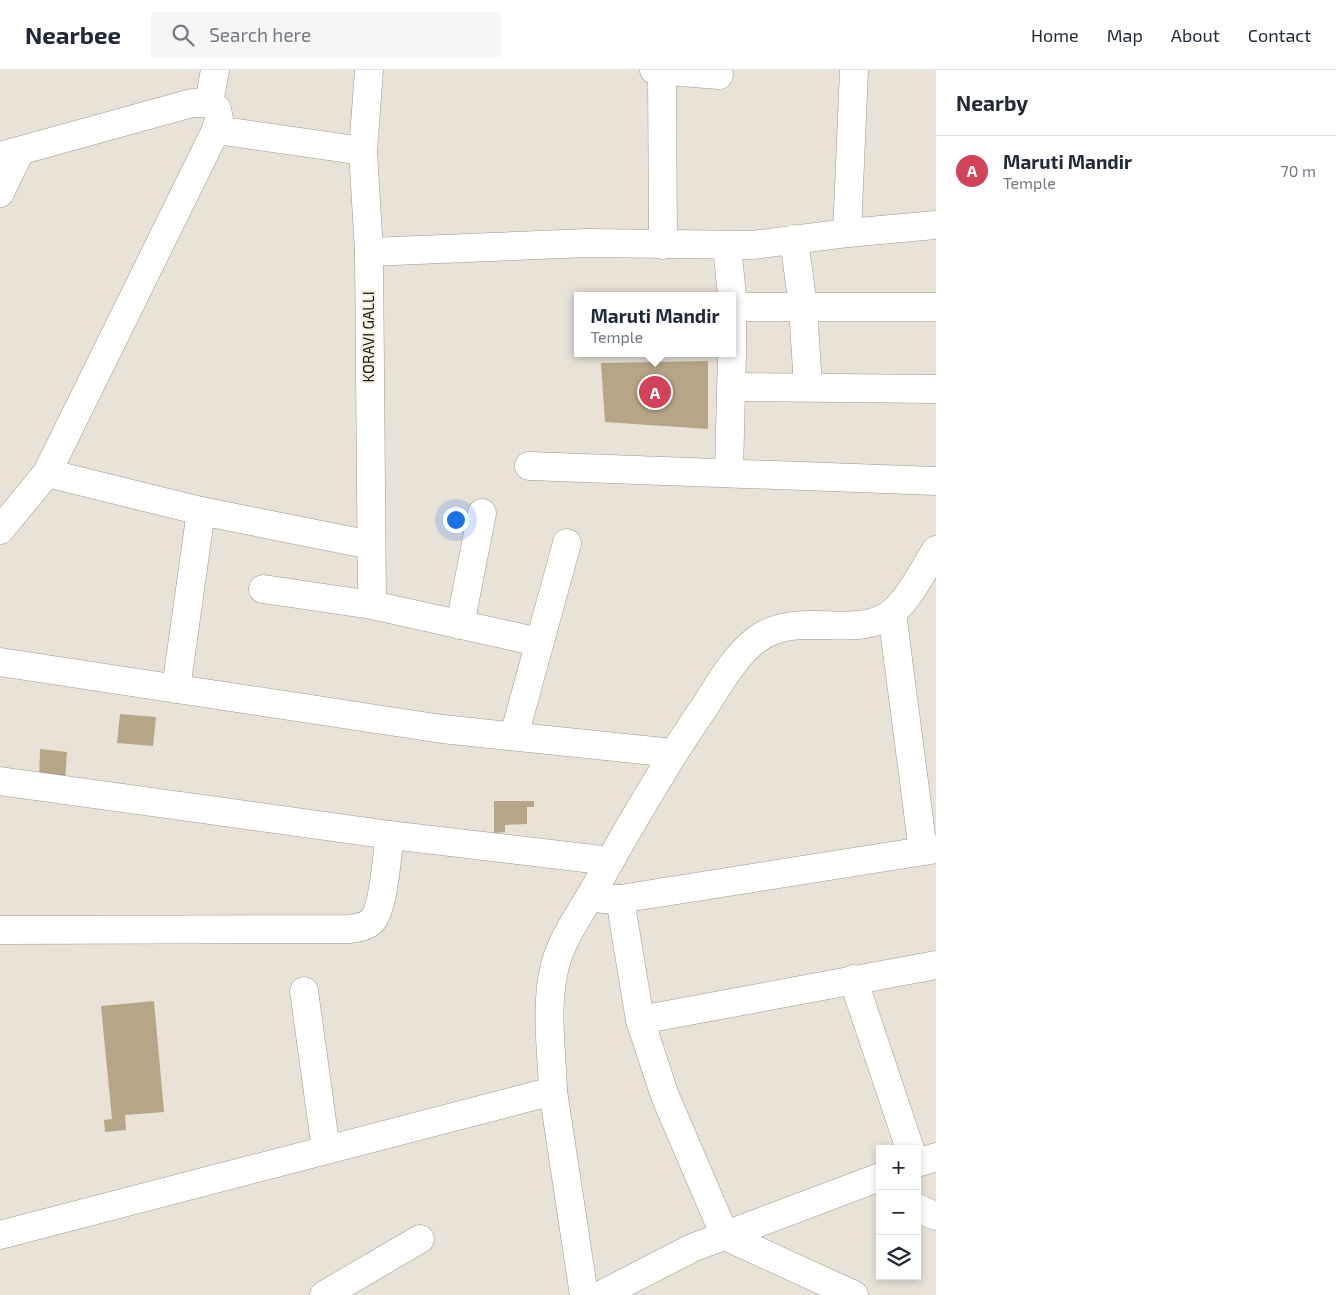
<!DOCTYPE html>
<html lang="en">
<head>
<meta charset="utf-8">
<style>
	:root { --surface:#fff; --page:#f6f6f7; --text:#1f2937; --muted:#747a83; --line:#e0e1e3; --accent:#d24259 }
	body { margin:0; font-family:"Exo 2",sans-serif; background:var(--page); color:var(--text) }
	.controls { position:absolute; right:15px; bottom:15px; display:grid; overflow:hidden; border-radius:0px; box-shadow:0 2px 8px #0003 }
	.controls button { width:45px; height:45px; display:grid; place-items:center; padding:0; border:0; border-bottom:1px solid var(--line); background:var(--surface); color:var(--text); font:25px sans-serif }
	.you { position:absolute; left:455px; top:449px; width:18px; height:18px; margin:-12px; border:4px solid #fff; border-radius:50%; background:#1a73e8; box-shadow:0 0 0 8px #1a73e833 }
	.badge { display:grid; place-items:center; width:32px; height:32px; border-radius:50%; background:var(--accent); color:#fff; font-size:16px; font-weight:700 }
	.pin { position:absolute; translate:-50% -50%; border:2px solid #fff; box-shadow:0 1px 5px #0006 }
	.popup { position:absolute; left:574px; top:222px; width:162px; height:65px; box-sizing:border-box; display:grid; place-content:center; border-radius:0px; background:var(--surface); filter:drop-shadow(0 1px 4px #0005); font-size:16px; white-space:nowrap; color:var(--muted) }
	.popup b { font-size:19px; color:var(--text) }
	.popup::after { content:''; position:absolute; left:50%; top:100%; margin-left:-10px; border:10px solid transparent; border-top-color:var(--surface) }
	.list { margin:0; padding:0; list-style:none }
	h2 { display:flex; justify-content:space-between; align-items:center; height:65px; margin:0; padding:0 20px; font-size:21px }
	h2 small { font-size:16px; font-weight:400; color:var(--muted) }
	.list li { display:grid; grid-template-columns:32px 1fr auto; gap:15px; align-items:center; box-sizing:border-box; height:70px; padding:0 20px; border-top:1px solid var(--line) }
	.list b { display:block; font-size:19px; white-space:nowrap }
	.list p { margin:0; font-size:16px; white-space:nowrap; color:var(--muted) }
	.list em { font-size:16px; font-style:normal; color:var(--muted) }
	.icon { flex:none; width:28px; height:28px; fill:none; stroke:currentColor; stroke-width:2; stroke-linecap:round; stroke-linejoin:round }
	.map { position:relative; flex:none; width:936px; height:1225px; overflow:hidden }
	header { display:flex; align-items:center; gap:30px; box-sizing:border-box; height:70px; padding:0 25px; background:var(--surface); border-bottom:1px solid var(--line) }
	header strong { font-size:24px }
	nav { display:flex; gap:28px; margin-inline-start:auto; font-size:18px }
	.search { width:350px; height:45px; background:var(--page); display:flex; align-items:center; gap:12px; box-sizing:border-box; padding:0 18px; border-radius:0px; color:var(--muted); font-size:19px }
	main { display:flex }
	aside { flex:1; background:var(--surface) }
	.map>svg:first-child { display:block }
	.building { fill:#b6a687 }
	.lines { fill:none; stroke-linecap:round; stroke-linejoin:round }
	.minor-casing { stroke:#9d978d; stroke-width:29 }
	.minor { stroke:#fff; stroke-width:28 }
	.labels { text-anchor:middle; stroke-width:4; stroke-linejoin:round; paint-order:stroke }
	.street-label { font-size:15px; fill:#171512; stroke:#f5efe4 }
</style>
</head>
<body>
<header>
<strong>Nearbee</strong>
<div class="search"><svg class="icon" aria-label="search" viewBox="0 0 24 24"><circle cx="10" cy="10" r="6"/><path d="M15 15l6 6"/></svg>Search here</div>
<nav><a>Home</a><a>Map</a><a>About</a><a>Contact</a></nav>
</header>
<main>
<div class="map">
<svg width="936" height="1225" viewBox="0 0 936 1225">
	<rect width="100%" height="100%" fill="#e8e2d7"/>
	<g class="building">
		<path d="M708 291V359L605 352 601 293Z"/>
		<path d="M120 644 156 647 153 676 117 673Z"/>
		<path d="M40 679 67 682 65 712 39 711Z"/>
		<path d="M494 731H534V737H527V754L505 755V762L494 763Z"/>
		<path d="M154 931 164 1042 125 1045 126 1060 105 1062 104 1050 112 1049 101 936Z"/>
	</g>
	<g class="lines">
		<g class="minor-casing">
			<g id="minor">
				<path d="M369 0 363 81 369 182 372 535"/>
				<path d="M654 0 719 5"/>
				<path d="M662 1 663 175"/>
				<path d="M209 33 215 0"/>
				<path d="M216 60 363 81"/>
				<path d="M0 86 192 33H209L217 39 219 49 216 60 47 403 0 460"/>
				<path d="M0 123 20 81"/>
				<path d="M847 163 854 0"/>
				<path d="M794 169 803 237 808 317"/>
				<path d="M727 176 732 226"/>
				<path d="M369 182 587 173 753 175 847 163 936 155"/>
				<path d="M732 228V279"/>
				<path d="M733 237H936"/>
				<path d="M732 317 936 319"/>
				<path d="M529 396 936 411"/>
				<path d="M729 402 732 283"/>
				<path d="M47 403 201 441 371 475"/>
				<path d="M263 519 372 535 539 572"/>
				<path d="M892 543 923 781"/>
				<path d="M460 555 482 443"/>
				<path d="M0 592 442 659 673 683"/>
				<path d="M176 619 201 441"/>
				<path d="M514 666 567 473"/>
				<path d="M0 711 390 765 610 791"/>
				<path d="M603 829H620L936 779"/>
				<path d="M620 829 640 950 665 1026 725 1166 854 1225"/>
				<path d="M0 860 349 859C357 858 365 857 371 852 384 841 387 783 390 765"/>
				<path d="M853 909 910 1079"/>
				<path d="M304 921 326 1080"/>
				<path d="M640 950 936 895"/>
				<path d="M553 1021C552 982 545 939 554 900 560 870 581 843 596 816 630 755 665 694 705 636 720 613 734 587 756 570 797 538 858 572 893 542 911 526 923 500 936 480"/>
				<path d="M917 1093 936 1087"/>
				<path d="M917 1138 936 1146"/>
				<path d="M0 1165 553 1021 584 1225"/>
				<path d="M324 1225 420 1169"/>
				<path d="M601 1225 692 1178 880 1107"/>
			</g>
		</g>
		<use href="#minor" class="minor"/>
	</g>
	<g class="labels">
		<g class="street-label">
			<text transform="translate(369 267) rotate(-90)" y="5">KORAVI GALLI</text>
		</g>
	</g>
</svg>
<div class="controls">
<button>+</button>
<button>−</button>
<button><svg class="icon" aria-label="layers" viewBox="0 0 24 24"><path d="M12 4l9 5-9 5-9-5zM3 14l9 5 9-5"/></svg></button>
</div>
<div class="you"></div>
<div class="pin badge" style="left:655px;top:322px">A</div>
<div class="popup"><b>Maruti Mandir</b>Temple</div>
</div>
<aside>
<h2>Nearby<small></small></h2>
<ul class="list">
<li><span class="badge">A</span><div><b>Maruti Mandir</b><p>Temple</p></div><em>70 m</em></li>
</ul>
</aside>
</main>
</body>
</html>
